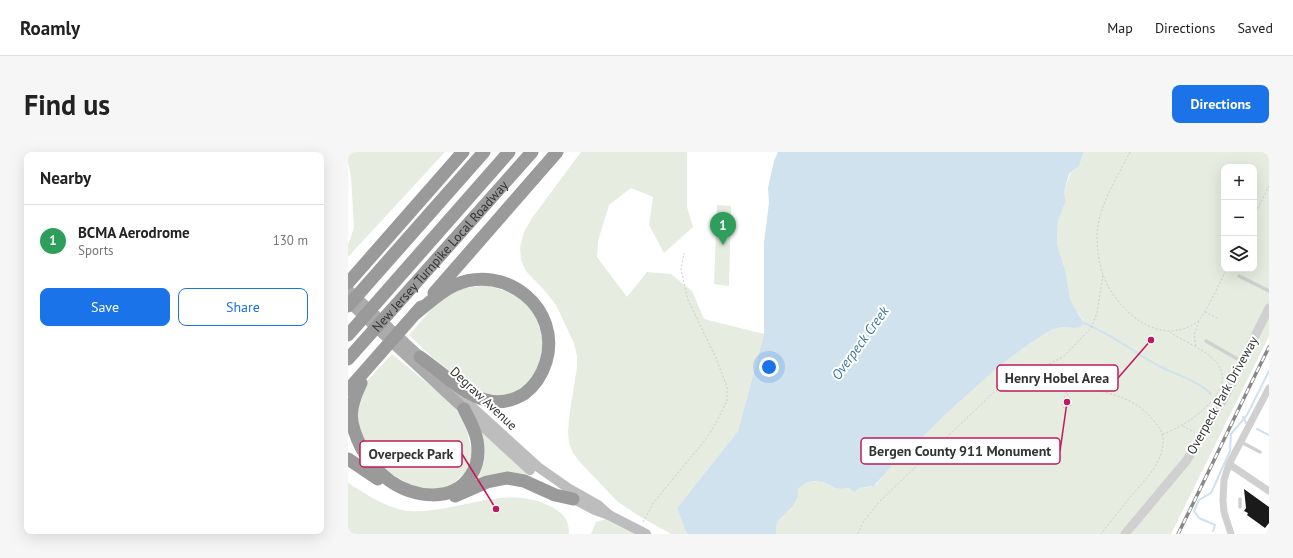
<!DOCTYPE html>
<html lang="en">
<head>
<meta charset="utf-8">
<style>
	:root { --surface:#fff; --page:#f6f6f6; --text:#222; --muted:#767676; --line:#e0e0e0; --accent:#1a73e8 }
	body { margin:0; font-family:"PT Sans",sans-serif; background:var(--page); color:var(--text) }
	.controls { position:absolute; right:12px; top:12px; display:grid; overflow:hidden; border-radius:8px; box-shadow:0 4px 16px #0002 }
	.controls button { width:36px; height:36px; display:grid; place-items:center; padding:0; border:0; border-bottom:1px solid var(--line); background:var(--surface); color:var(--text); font:20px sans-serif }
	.you { position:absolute; left:421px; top:215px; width:14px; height:14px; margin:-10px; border:3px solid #fff; border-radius:50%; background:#1a73e8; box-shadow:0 0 0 6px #1a73e833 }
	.badge { display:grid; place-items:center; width:26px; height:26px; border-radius:50%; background:var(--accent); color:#fff; font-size:13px; font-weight:700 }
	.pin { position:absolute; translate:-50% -33px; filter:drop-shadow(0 1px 2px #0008) }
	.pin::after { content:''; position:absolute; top:21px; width:14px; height:12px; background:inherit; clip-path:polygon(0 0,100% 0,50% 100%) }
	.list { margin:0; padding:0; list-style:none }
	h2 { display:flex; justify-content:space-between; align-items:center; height:52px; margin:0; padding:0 16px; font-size:17px }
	h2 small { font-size:13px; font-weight:400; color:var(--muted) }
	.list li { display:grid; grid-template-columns:26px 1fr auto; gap:12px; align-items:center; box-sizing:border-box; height:72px; padding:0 16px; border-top:1px solid var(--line) }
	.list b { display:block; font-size:15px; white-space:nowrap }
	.list p { margin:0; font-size:13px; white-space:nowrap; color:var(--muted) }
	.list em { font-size:13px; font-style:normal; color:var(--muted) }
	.actions { display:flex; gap:8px; padding:12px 16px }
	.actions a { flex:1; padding:9px 0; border:1px solid var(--accent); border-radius:8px; text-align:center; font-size:14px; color:var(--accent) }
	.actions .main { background:var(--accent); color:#fff }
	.icon { flex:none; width:22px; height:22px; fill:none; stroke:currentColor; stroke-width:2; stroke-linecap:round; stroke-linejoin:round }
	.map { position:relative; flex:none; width:921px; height:382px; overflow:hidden; border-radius:8px }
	header { display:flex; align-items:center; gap:24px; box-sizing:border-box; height:56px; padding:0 20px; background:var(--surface); border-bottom:1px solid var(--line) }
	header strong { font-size:19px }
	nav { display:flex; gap:22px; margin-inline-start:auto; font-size:14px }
	.intro { display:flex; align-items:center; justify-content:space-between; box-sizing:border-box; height:96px; padding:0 24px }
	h1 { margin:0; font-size:28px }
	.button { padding:10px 18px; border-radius:8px; background:var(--accent); color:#fff; font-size:14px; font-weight:700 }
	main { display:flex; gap:24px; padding:0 24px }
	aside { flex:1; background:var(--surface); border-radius:8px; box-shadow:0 4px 16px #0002 }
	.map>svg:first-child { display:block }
	.green { fill:#e6ecdf; fill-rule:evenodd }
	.water { fill:#cfe2ee }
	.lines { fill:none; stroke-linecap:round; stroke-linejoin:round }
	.stream { stroke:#cfe2ee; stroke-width:2 }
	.building { fill:#1a1a1a }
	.path { stroke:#cdcdcd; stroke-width:1; stroke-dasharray:2 2; stroke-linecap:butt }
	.service { stroke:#d0d0d0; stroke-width:3.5 }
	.minor { stroke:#d0d0d0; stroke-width:7 }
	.tertiary { stroke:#d0d0d0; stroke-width:9 }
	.secondary { stroke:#bdbdbd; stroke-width:10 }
	.primary { stroke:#ababab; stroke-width:11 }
	.motorway { stroke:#9a9a9a; stroke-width:13 }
	.rail-casing { stroke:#888; stroke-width:3.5 }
	.rail { stroke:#fff; stroke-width:2; stroke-dasharray:6; stroke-linecap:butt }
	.labels { text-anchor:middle; stroke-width:4; stroke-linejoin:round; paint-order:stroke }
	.street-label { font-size:13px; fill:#333; stroke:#fff }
	.water-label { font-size:14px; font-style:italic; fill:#3f7597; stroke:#fff }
	.leader { fill:none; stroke:#c2185b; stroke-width:1.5 }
	.callout-dot { fill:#c2185b; stroke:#fff; stroke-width:1.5 }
	.callout { fill:#fff; stroke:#c2185b; stroke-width:1.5 }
	.callout-label { font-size:14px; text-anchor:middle; font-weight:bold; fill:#333 }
</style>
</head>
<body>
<header>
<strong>Roamly</strong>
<nav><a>Map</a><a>Directions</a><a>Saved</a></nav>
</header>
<div class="intro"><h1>Find us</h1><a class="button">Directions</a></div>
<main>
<aside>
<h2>Nearby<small></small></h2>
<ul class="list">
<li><span class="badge" style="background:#2e9e5b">1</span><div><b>BCMA Aerodrome</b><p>Sports</p></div><em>130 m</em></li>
</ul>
<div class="actions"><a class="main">Save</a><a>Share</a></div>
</aside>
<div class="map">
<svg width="921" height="382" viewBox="0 0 921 382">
	<rect width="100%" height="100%" fill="#fff"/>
	<g class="green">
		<path d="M0 0H97L0 105V93L6 76 3 24 0 11Z"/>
		<path d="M233 0H339V55L345 75 316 101 301 73 305 45 283 36 261 53 250 89 249 105 279 145 299 120 323 122 344 139 356 167 416 182 390 279 329 356 339 382H323L291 364 270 350 231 309 225 301 221 291 220 279 222 259 229 215V204L226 191 208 153 198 140 178 119 173 108 172 95 176 80 184 66Z"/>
		<path d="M736 0H921V184L823 382H428L429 370 446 353 450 345V340L451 336 460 330 472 329 487 336 492 337 501 336 508 339 512 336 522 335 529 332 537 320 546 311 558 302 597 263 650 215 681 192 703 178 714 175 726 176 736 170 726 155 722 146 718 121 709 91 710 69 718 49 716 40 722 22 731 14ZM876 15H906V117H876Z"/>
		<path d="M369 53 383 54 381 134 366 132Z"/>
		<path d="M137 133 169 142 187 162 195 188 192 209 186 226 163 244 135 243 109 225 83 204 61 183 86 154 108 138Z"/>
		<path d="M44 202 101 249 116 268 125 304 117 320 105 332 87 338 62 333 37 318 19 294 8 266 9 245 20 228Z"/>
		<path d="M134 281 188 329 117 337Z"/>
		<path d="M0 331C18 342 39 357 61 359 109 362 156 331 202 354 215 361 221 367 221 382H0Z"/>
		<path d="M258 367 272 372 291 382H243L248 370Z"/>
	</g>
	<path class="water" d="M430 0H736L731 14 721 22 716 40 718 49 710 69 709 91 718 121 722 146 726 155 736 171 732 175 726 176 714 175 703 178 681 192 650 215 597 263 558 302 546 311 526 334 512 336 506 340 501 336 492 337 487 336 475 330 468 329 460 330 451 336 450 340V345L446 353 429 370 428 382H339L329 356 390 279 416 182V90L421 51 420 36 426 9Z"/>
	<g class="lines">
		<g class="stream">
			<path d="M736 171C763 182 786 200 811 214 828 223 849 228 863 242"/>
			<path d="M895 265 898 271"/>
			<path d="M909 277 921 283"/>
			<path d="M865 379 867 373 851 366 846 359 851 348 863 341 882 299 883 282 899 263 921 219"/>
		</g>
	</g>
	<path class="building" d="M896 337 921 355V371L917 376 899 363 900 361 896 359 898 356Z"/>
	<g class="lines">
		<g class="path">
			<path d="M782 0C769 26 750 54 749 84 749 100 752 120 760 134 777 165 815 194 849 170 857 164 873 127 879 117"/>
			<path d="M906 64 921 34"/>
			<path d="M857 160 869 166"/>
			<path d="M848 194 846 183 851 169"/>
			<path d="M680 223 687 219 715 205 743 176 749 161 755 123"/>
			<path d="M709 229C714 236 726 246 722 255L716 256 714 254C715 246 719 239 723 233"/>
			<path d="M835 274 846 280"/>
			<path d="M815 282C837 275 893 238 868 210 856 196 837 191 822 180"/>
			<path d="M295 370 306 350 358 287 368 271 379 249V235L368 206 340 148 333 117 336 101"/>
			<path d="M510 382 515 370 532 349 644 242C654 234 664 225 678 224 690 223 713 230 725 233 755 240 786 243 806 269 813 277 816 283 815 293 813 313 795 330 783 344 773 357 763 369 753 382"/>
		</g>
		<g class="service">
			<path d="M891 124 921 139"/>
			<path d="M858 189 893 209"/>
			<path d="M893 290 912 300"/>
			<path d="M892 347V355"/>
		</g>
		<g class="minor">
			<path d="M881 312 921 339"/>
			<path d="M883 382 876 360 875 348 876 328 881 312 921 236"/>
		</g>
		<path class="tertiary" d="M777 382 839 308 876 246 921 156"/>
		<g class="secondary">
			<path d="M100 233 190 315 220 336 250 353 261 363"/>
			<path d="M120 261 182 318"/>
			<path d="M220 344 247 358 261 363 298 382"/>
		</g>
		<g class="primary">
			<path d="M0 138 72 205"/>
			<path d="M0 149 116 257"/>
		</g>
		<g class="motorway">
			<path d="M0 131 115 0"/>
			<path d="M86 141 209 0"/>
			<path d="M0 154 136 0"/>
			<path d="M68 161C80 152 93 139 107 133 157 111 214 156 198 210 194 223 187 234 176 242 164 249 151 252 138 248 116 243 91 218 72 205"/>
			<path d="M0 183 161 0"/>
			<path id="s1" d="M0 207 184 0"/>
			<path d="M13 231C0 258 0 269 14 297 21 309 30 320 42 329 65 345 105 352 123 323 130 313 131 300 129 288 127 277 121 267 116 257"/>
			<path d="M0 238 73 155"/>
			<path d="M0 307 30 327"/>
			<path d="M107 344 139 330 159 326 176 329 207 343 225 347"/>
		</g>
		<g class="rail-casing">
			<path id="rail" d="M830 382C861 320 890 257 921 195"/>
		</g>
		<use href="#rail" class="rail"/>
	</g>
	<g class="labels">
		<g class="street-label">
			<text dy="5" stroke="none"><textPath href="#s1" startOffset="138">New Jersey Turnpike Local Roadway</textPath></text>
			<text transform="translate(874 243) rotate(-61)" y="5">Overpeck Park Driveway</text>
			<text transform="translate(136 246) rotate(43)" y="5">Degraw Avenue</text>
		</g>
		<g class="water-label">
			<text transform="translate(512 191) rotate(-54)" y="5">Overpeck Creek</text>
		</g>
	</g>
	<path class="leader" d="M803 188L770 226M719 250L712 299M148 357L114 302"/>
	<g class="callout-dot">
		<circle cx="803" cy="188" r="4"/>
		<circle cx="719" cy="250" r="4"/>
		<circle cx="148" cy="357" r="4"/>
	</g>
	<g class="callout">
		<rect x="649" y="213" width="121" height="26" rx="4"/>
		<rect x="513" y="286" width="199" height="26" rx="4"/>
		<rect x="12" y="289" width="102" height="26" rx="4"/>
	</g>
	<g class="callout-label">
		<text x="709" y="231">Henry Hobel Area</text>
		<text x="612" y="304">Bergen County 911 Monument</text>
		<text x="63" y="307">Overpeck Park</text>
	</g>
</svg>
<div class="controls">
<button>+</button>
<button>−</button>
<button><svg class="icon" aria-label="layers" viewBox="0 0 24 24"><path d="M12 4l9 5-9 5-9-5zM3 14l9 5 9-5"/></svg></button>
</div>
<div class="you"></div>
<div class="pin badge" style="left:375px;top:93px;background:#2e9e5b">1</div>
</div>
</main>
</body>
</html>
